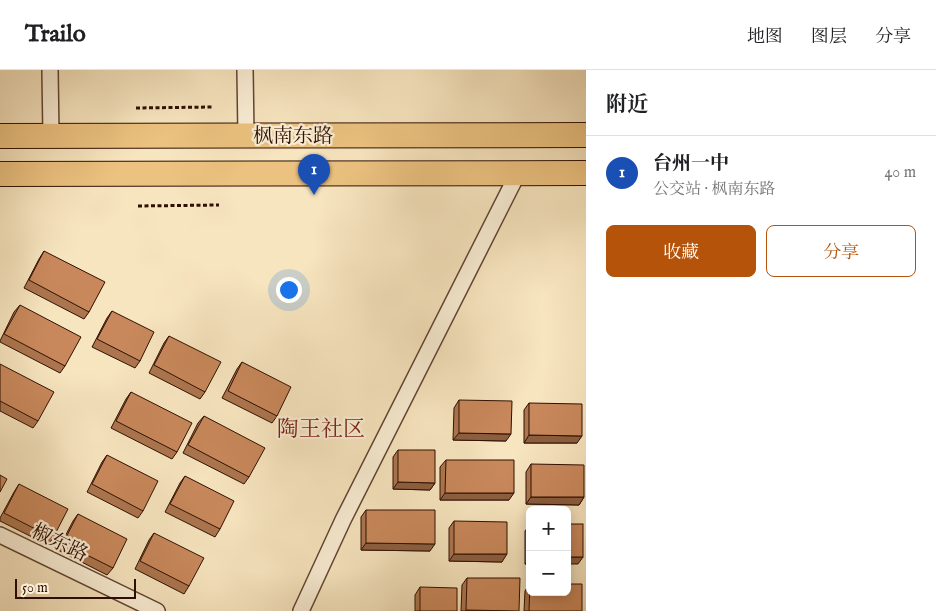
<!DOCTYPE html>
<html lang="zh">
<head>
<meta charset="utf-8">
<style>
	:root { --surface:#fff; --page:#f6f6f6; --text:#202124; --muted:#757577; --line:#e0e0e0; --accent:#b45309 }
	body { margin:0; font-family:"IM FELL English","Noto Serif SC",serif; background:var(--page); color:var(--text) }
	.controls { position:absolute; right:15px; bottom:15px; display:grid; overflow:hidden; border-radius:8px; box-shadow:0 2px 12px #0003 }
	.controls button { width:45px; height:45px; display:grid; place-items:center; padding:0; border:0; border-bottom:1px solid var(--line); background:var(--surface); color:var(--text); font:25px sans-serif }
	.scale { position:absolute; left:15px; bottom:12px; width:121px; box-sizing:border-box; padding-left:5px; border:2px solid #2f0f02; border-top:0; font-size:14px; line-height:18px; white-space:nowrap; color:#2f0f02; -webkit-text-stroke:4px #faeed5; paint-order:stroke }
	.you { position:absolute; left:288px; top:219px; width:18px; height:18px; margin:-12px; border:4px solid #fff; border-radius:50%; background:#1a73e8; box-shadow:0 0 0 8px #1a73e833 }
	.badge { display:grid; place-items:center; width:32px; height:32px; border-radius:50%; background:var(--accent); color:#fff; font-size:16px; font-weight:700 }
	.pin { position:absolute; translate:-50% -41px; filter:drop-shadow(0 1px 2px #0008) }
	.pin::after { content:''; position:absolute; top:26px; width:18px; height:15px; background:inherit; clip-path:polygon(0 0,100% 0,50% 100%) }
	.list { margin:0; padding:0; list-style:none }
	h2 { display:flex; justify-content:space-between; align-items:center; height:65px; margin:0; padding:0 20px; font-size:21px }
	h2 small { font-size:16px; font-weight:400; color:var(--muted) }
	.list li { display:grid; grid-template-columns:32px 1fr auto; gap:15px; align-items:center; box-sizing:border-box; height:75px; padding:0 20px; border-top:1px solid var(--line) }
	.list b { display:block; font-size:19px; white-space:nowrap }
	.list p { margin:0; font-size:16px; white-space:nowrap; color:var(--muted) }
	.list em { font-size:16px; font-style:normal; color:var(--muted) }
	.actions { display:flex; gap:10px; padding:15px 20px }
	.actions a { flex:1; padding:11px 0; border:1px solid var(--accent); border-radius:8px; text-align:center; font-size:18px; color:var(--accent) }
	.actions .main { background:var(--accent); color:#fff }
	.map { position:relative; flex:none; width:586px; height:541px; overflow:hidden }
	header { display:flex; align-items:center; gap:30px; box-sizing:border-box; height:70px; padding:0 25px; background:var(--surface); border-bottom:1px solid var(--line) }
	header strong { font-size:24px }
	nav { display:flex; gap:28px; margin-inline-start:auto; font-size:18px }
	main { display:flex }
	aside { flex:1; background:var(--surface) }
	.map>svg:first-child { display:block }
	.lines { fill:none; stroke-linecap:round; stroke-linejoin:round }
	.street-casing { stroke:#614431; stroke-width:18 }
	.primary-casing { stroke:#2f0f02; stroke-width:26 }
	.path { stroke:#2f0f02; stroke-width:3; stroke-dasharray:4 2.5; stroke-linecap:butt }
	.street { stroke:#faeed5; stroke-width:15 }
	.primary { stroke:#ecc280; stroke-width:24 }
	.wall { fill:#ac754e; stroke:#2f0f02 }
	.shaded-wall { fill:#8c5f40; stroke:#2f0f02 }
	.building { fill:#c8885b; stroke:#2f0f02 }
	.labels { text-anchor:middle; stroke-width:4.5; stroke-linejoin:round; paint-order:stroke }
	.street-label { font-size:20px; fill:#2f0f02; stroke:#faeed5 }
	.quarter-label { font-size:22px; fill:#7a1f14; stroke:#faeed5 }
</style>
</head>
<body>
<header>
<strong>Trailo</strong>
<nav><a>地图</a><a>图层</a><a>分享</a></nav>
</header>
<main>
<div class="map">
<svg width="586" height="541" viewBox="0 0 586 541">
	<rect width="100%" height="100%" fill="#f7e5bf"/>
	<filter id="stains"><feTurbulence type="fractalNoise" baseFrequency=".004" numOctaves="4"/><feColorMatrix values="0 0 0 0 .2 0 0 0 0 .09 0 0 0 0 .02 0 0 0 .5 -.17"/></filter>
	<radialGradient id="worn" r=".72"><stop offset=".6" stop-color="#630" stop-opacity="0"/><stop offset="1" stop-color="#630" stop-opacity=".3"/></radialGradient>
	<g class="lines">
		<g class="street-casing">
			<g id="street">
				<path d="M50 0 51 66"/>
				<path d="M245 0 246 65"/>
				<path d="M0 465 157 541"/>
				<path d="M301 541 343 450 518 103"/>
			</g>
		</g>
		<g class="primary-casing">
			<g id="primary">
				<path d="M0 66 586 65"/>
				<path d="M0 104 586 103"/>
			</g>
		</g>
		<g class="path">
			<path d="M136 38 213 37"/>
			<path d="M138 136 219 135"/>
		</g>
		<use href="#street" class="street"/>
		<use href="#primary" class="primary"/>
	</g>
	<g class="wall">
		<path d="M44 181 89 242 84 249 24 218 39 189Z"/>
		<path d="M20 235 65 296 60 303 0 272V271L14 242Z"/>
		<path d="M112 241 140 291 135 298 92 277 107 248Z"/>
		<path d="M169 266 205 322 200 329 149 303 164 273Z"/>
		<path d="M242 292 277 346 272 353 222 328 237 299Z"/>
		<path d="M0 294 38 351 33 358 0 341Z"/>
		<path d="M131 322 177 382 172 389 111 358 126 329Z"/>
		<path d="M459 330 506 371 453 370 454 338Z"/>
		<path d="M529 333 577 373H524V340Z"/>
		<path d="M204 346 249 407 244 414 183 383 198 353Z"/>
		<path d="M398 380 435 413 430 420 393 419V387Z"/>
		<path d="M107 385 143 441 138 448 87 422 102 392Z"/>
		<path d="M446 390 509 430H440V397Z"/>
		<path d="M531 394 584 427 579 435 526 434V402Z"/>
		<path d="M185 406 220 459 215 467 165 442 180 413Z"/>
		<path d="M19 414 53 468 48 475 0 451V448L14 422Z"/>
		<path d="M366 440 430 481 361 480V447Z"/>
		<path d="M78 444 113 498 107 505 58 480 73 451Z"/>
		<path d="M454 451 502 492 449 491V458Z"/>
		<path d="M530 455V494H525V461Z"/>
		<path d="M154 463 189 516 184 524 135 499 149 470Z"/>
		<path d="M467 508 519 541H461L462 515Z"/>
		<path d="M530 513 582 541H524L525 521Z"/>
		<path d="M420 517 457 541H415V525Z"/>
	</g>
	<g class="shaded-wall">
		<path d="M459 363 511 364 506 371 453 370Z"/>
		<path d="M529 365 582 366 577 373H524Z"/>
		<path d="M398 412 435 413 430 420 393 419Z"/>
		<path d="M445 423H514L509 430H440Z"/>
		<path d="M531 427H584L579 435 526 434Z"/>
		<path d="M366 473 435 474 430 481 361 480Z"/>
		<path d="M454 484H507L502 492 449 491Z"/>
		<path d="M530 487V494H525Z"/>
		<path d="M567 487H583L578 494H567Z"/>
		<path d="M466 540 519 541H466Z"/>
	</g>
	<g class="building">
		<path d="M44 181 105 212 89 242 29 210Z"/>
		<path d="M20 235 81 267 65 296 4 264Z"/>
		<path d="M112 241 154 262 140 291 97 269Z"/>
		<path d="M169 266 221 292 205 322 154 295Z"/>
		<path d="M242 292 291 317 277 346 228 321Z"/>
		<path d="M0 294 54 322 38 351 0 331Z"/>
		<path d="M131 322 192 353 177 382 116 351Z"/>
		<path d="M459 330 512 331 511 364 459 363Z"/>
		<path d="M529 333 582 334V366L529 365Z"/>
		<path d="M204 346 265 378 249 407 188 375Z"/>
		<path d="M398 380H435V413L398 412Z"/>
		<path d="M107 385 158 411 143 441 92 414Z"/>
		<path d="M446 390H514V423H445Z"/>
		<path d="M531 394 584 395V427H531Z"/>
		<path d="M0 405 7 409 0 422Z"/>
		<path d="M185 406 234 431 220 459 170 434Z"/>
		<path d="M19 414 68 439 53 468 4 443Z"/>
		<path d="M366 440H435V474L366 473Z"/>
		<path d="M78 444 127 469 113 498 63 473Z"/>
		<path d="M454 451 507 452V484H454Z"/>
		<rect x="567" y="454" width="16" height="33"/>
		<path d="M154 463 204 488 189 516 140 491Z"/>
		<path d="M467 508H520L519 541 466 540Z"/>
		<path d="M530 513V522H567V514H582V541H529Z"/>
		<path d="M420 517 457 518V541H420Z"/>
	</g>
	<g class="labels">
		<g class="street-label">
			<text x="293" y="72">枫南东路</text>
			<text transform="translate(60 472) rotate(26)" y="7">椒东路</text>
		</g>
		<g class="quarter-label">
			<text x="321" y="366">陶王社区</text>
		</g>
	</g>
	<rect width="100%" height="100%" filter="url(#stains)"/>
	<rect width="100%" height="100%" fill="url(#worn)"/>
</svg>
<div class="controls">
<button>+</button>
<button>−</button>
</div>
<div class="scale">50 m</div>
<div class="you"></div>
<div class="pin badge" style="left:314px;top:125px;background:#1a4fb4">1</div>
</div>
<aside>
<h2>附近<small></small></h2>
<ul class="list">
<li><span class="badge" style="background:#1a4fb4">1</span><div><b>台州一中</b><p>公交站 · 枫南东路</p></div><em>40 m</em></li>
</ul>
<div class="actions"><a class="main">收藏</a><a>分享</a></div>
</aside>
</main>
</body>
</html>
